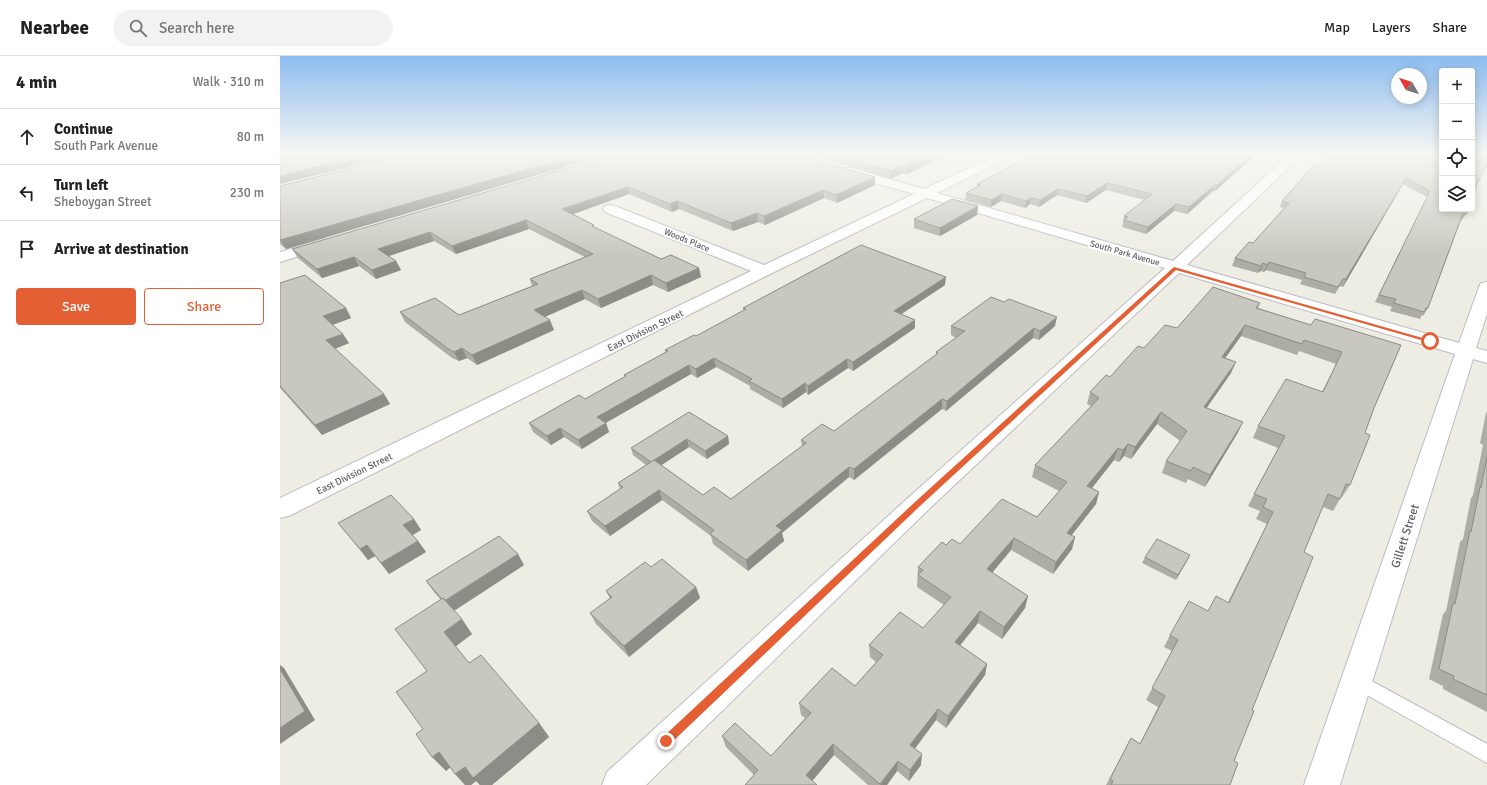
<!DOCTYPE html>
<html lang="en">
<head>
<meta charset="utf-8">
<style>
	:root { --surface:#fff; --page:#f2f2f2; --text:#222; --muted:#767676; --line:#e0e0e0; --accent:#e46034 }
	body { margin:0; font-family:Signika,sans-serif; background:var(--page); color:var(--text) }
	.controls { position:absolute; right:12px; top:12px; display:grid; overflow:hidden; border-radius:4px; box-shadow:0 2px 10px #0003 }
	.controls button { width:36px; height:36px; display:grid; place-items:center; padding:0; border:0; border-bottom:1px solid var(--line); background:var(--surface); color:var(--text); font:20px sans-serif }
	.compass { position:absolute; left:1111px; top:12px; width:36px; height:36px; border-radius:50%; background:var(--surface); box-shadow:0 2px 10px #0003; rotate:309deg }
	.stop { position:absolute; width:12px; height:12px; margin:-9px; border:3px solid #e46034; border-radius:50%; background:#fff }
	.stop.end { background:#e46034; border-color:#fff; box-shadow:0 1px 4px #0008 }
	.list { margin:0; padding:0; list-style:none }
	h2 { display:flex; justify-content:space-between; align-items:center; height:52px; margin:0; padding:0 16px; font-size:17px }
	h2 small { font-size:13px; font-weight:400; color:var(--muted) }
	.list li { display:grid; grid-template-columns:26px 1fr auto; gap:12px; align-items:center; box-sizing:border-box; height:56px; padding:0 16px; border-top:1px solid var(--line) }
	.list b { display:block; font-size:15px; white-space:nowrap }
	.list p { margin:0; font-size:13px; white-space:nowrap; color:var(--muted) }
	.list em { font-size:13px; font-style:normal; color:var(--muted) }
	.actions { display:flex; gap:8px; padding:12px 16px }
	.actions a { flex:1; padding:9px 0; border:1px solid var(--accent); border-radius:4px; text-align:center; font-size:14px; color:var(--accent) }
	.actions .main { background:var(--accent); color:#fff }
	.icon { flex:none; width:22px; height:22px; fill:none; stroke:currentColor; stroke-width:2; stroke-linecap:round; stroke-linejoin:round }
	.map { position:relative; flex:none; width:1207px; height:729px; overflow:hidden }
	header { display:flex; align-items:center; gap:24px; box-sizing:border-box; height:56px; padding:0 20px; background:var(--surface); border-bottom:1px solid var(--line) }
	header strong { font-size:19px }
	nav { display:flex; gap:22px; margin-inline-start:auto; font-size:14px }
	.search { width:280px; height:36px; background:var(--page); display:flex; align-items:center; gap:10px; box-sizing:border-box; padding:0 14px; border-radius:22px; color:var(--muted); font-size:15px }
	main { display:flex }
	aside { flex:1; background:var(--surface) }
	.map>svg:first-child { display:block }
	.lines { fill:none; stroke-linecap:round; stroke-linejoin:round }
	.service-casing { stroke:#bbbcc2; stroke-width:2 }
	.minor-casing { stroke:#bbbcc2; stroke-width:2 }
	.service { fill:#fff; fill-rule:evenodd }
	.minor { fill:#fff; fill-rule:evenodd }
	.wall { fill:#adaca5 }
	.shaded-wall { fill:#8d8c86 }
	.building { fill:#c9c8c0; stroke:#8d8c86 }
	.route { fill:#e46034 }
	.labels { text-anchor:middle; stroke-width:4; stroke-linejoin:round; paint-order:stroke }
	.far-street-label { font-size:9px; fill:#5c5e64; stroke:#fff }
	.street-label { font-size:10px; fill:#5c5e64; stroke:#fff }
	.near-street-label { font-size:12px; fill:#5c5e64; stroke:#fff }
</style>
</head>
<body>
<header>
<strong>Nearbee</strong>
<div class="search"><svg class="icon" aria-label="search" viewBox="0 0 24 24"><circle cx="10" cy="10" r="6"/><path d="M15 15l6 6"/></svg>Search here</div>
<nav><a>Map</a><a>Layers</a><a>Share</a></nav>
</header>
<main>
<aside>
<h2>4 min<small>Walk · 310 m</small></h2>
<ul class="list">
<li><svg class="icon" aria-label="ahead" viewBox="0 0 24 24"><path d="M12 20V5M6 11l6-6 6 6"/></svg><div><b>Continue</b><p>South Park Avenue</p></div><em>80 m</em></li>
<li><svg class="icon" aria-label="left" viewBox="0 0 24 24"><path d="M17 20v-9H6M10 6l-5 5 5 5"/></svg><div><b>Turn left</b><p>Sheboygan Street</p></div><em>230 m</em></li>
<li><svg class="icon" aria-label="arrive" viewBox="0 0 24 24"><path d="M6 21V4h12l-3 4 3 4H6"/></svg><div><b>Arrive at destination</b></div></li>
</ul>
<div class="actions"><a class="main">Save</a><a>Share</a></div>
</aside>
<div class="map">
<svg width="1207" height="729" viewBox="0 0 1207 729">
	<rect width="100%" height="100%" fill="#eeede4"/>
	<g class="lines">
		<g class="service-casing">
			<path id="service" d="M1077 617 1207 688V707L1071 630 1069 625 1071 620Z"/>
		</g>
		<g class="minor-casing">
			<g id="minor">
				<path d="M722 97H737L735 99 657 137 893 205 1011 97H1024L907 209 1179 287 1199 231 1201 227 1207 226V258L1196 292 1207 295V307L1193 303 1060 729H1024L1175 298 899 217 647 455 366 729H322L327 716 629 441 885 212 647 142 490 218 9 460 0 462V442L471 215 325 156 323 153 325 150 330 149 335 150 484 209 634 138 563 118 561 115 563 112H571L644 133Z"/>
				<path d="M43 183 48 185 51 188 48 191 0 206V196Z"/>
			</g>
		</g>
		<use href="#service" class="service"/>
		<use href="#minor" class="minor"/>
	</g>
	<g class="wall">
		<path d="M132 97H332L6 193 0 188V130Z"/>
		<path d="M339 97 595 121V129L557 147 544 142 485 169 478 166 453 175 399 153 392 156 349 138 293 158 314 169V171L381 203 419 212 421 221 388 236 373 229 321 252 305 243 265 261 274 274 197 309 187 302 179 305 172 302 125 266 120 256 179 259 252 230 250 223 305 201 249 173 176 198 154 185 108 200 116 205 121 214 96 223 79 210 42 222 18 202 12 193Z"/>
		<path d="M522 97H672L627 118 623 117 610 123Z"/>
		<path d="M978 97 935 135H933L907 158 894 155 866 178 842 171 843 167 844 160 865 144 826 134 806 147 777 139 759 151 750 148 745 152 721 145 711 151 685 144 686 137 697 131V128Z"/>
		<path d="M1162 97 1186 158 1182 164H1181L1148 252 1143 260 1142 259 1140 263 1110 255 1112 251 1095 246 1147 141 1123 128 1063 231 1060 230 1055 238 1020 228 1022 224 986 214 984 216 980 215 978 217 952 210 955 202 973 187 1004 152 1000 151 1002 145 1038 109 1054 101Z"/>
		<path d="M1207 97V112H1205L1200 123 1197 129Z"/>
		<path d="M698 150 697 159 660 180 634 172V163Z"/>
		<path d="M0 227 66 252 71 262 53 269 69 287 55 293 104 338 110 348 42 379 0 332Z"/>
		<path d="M665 229 621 258 635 264V272L573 315 568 312 528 339 526 336 503 352 470 333V330L436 311 417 322 411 318 326 367 329 376 302 393 284 381 271 389 253 376 249 367 305 343 345 321 344 319 386 297 385 294 416 280 464 255 463 252Z"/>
		<path d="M980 247 978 252 1031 269 1121 289 1094 352 1085 377 1070 429 1062 441H1061L1053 455 1043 451 1024 496 972 654 954 705 950 729H826L851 682 860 688 878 651 866 644 892 595 884 591 890 579 928 555 948 546 987 468 976 463 980 455 968 450 998 392 973 382 978 370 1042 336 1056 308 1019 295 1017 299 961 280 945 302 951 317 926 352 963 366 957 378 925 431 908 423 906 427 882 417 886 405 900 385 877 368 851 403 844 400 839 406 834 404 812 432 819 436 816 448 791 479 795 481 792 493 773 518 731 494 712 517 748 540 745 552 722 583 698 567 680 589 707 608 705 619 666 672 656 664 635 693 641 709 629 725 617 715 607 729H588L554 699 474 719 446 691 442 680 491 700 525 662 521 659 519 647 575 630 596 606 590 601 589 589 643 572 664 549 637 531 638 511 666 489 680 488 757 461 779 435 752 421 755 409 811 350 807 348 810 336 830 321 864 292 897 272Z"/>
		<path d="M671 270H775L759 284 753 282 666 355 662 353 574 424 569 421 502 477 504 485 468 515 433 488 431 480 382 444 330 480 312 465 307 455 340 433 338 427 366 409 353 399 351 392 409 356 448 380 449 388 427 403 409 391 381 409 423 439 451 443 522 390 521 384 554 375 656 299V296L676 282 671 279Z"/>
		<path d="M1207 355V656L1163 633V630L1149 623 1163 558 1166 555 1180 486 1183 483 1191 442 1193 439 1203 389 1200 387 1206 357Z"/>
		<path d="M134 463 141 474 132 479 138 485 146 496 109 518 95 500 88 504 58 467Z"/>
		<path d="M910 499 896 524 862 507 865 501Z"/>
		<path d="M244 509 174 555 192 578 175 590 189 607 259 667 269 681 212 729H200L196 725 191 729H185L170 711 166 715 143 673 147 615 161 544 154 536 146 525Z"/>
		<path d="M371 511 416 531 420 542 349 601 316 568 310 557 330 543 326 535Z"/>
	</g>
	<g class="shaded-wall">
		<path d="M93 97H126L0 128V120Z"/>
		<path d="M305 97H332L6 193 0 184Z"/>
		<path d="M656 97H672L627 118V110Z"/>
		<path d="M973 97H978L935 135 937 129Z"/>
		<path d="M623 109V117L610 123V115Z"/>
		<path d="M595 121V129L557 147 556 139Z"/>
		<path d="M1126 122 1123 128 1063 231 1066 223Z"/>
		<path d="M827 127 826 134 806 147 807 140Z"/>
		<path d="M936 128 933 135 907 158 909 151Z"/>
		<path d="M348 131 349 138 285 161 282 153Z"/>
		<path d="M778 133 777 139 759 151 760 144Z"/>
		<path d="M543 134 544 142 485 169 484 160Z"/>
		<path d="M722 138 721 145 711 151V144Z"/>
		<path d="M751 142 750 148 745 152 746 145Z"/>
		<path d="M397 145 399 153 392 156 390 148Z"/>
		<path d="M896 148 894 155 866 178 868 171Z"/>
		<path d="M698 150 697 159 660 180V172Z"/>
		<path d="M477 157 478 166 453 175 451 167Z"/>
		<path d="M246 164 249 173 176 198 172 190Z"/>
		<path d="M150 176 154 185 103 202 98 193Z"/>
		<path d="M74 201 79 210 42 222 37 213Z"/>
		<path d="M116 205 121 214 96 223 92 214Z"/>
		<path d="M989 206 986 214 984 216 987 209Z"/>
		<path d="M983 207 980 215 978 217 981 210Z"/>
		<path d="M419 212 421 221 388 236 386 227Z"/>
		<path d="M371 219 373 229 321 252 318 243Z"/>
		<path d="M666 221 665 229 614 263V255Z"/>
		<path d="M302 234 305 243 258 264 254 254Z"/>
		<path d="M66 252 71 262 49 270 43 260Z"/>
		<path d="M777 261 775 270 759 284 760 275Z"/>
		<path d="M270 264 274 274 197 309 192 299Z"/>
		<path d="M635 264V272L573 315V306Z"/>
		<path d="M965 269 961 280 938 312 942 301Z"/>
		<path d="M754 272 753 282 666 355 667 345Z"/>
		<path d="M63 278 69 287 52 294 46 284Z"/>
		<path d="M182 292 187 302 179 305 174 296Z"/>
		<path d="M434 302 436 311 417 322 416 313Z"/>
		<path d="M567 303 568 312 528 339V330Z"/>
		<path d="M956 306 951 317 919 363 924 351Z"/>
		<path d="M409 309 411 318 320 370 317 361Z"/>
		<path d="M525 327 526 336 503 352 502 343Z"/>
		<path d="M104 338 110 348 42 379 35 369Z"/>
		<path d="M662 343V353L574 424V413Z"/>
		<path d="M881 356 877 368 851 403 855 391Z"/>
		<path d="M963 366 957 378 925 431 930 419Z"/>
		<path d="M326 367 329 376 302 393 298 384Z"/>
		<path d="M280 372 284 381 271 389 267 380Z"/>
		<path d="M448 380 449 388 427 403 425 395Z"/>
		<path d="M407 383 409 391 374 414 371 406Z"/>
		<path d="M848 388 844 400 839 406 843 394Z"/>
		<path d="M838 392 834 404 804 442 807 430Z"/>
		<path d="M569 411V421L502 477 504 485 468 515 466 504 496 470Z"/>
		<path d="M379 434 382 444 330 480 325 470Z"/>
		<path d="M819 436 816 448 784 489 787 477Z"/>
		<path d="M134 463 141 474 131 480 123 469Z"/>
		<path d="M795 481 792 493 773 518 776 506Z"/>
		<path d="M734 482 731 494 705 525 707 513Z"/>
		<path d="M138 485 146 496 109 518 101 507Z"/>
		<path d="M87 489 95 500 88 504 80 493Z"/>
		<path d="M238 498 244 509 172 556 164 546Z"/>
		<path d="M910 499 907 505 896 524 898 519Z"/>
		<path d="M416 531 420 542 349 601 344 590Z"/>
		<path d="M748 540 745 552 722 583 724 571Z"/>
		<path d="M700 555 698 567 674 597 675 586Z"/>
		<path d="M182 563 192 578 175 591 164 576Z"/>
		<path d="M707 608 705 619 666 672 668 660Z"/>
		<path d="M0 609 4 612 35 664 0 688Z"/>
		<path d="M658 653 656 664 629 700 630 689Z"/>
		<path d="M259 667 269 681 212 729H200L196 725 191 729H185L175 718 185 711Z"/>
		<path d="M553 688 554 699 529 729 526 719Z"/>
		<path d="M159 696 172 710 166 715 152 701Z"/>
		<path d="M642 698 641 709 629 725 630 714Z"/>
		<path d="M618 705 617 715 607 729H600Z"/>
	</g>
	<g class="building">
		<path d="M0 97H93L0 120Z"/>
		<path d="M132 97H305L0 184V155H1L0 154V130Z"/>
		<path d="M339 97H512L595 121 556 139 543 134 484 160 477 157 451 167 397 145 390 148 348 131 282 153 314 169 312 170 381 203 391 199 419 212 386 227 371 219 318 243 302 234 254 254 270 264 192 299 182 292 174 296 167 292 120 256 155 242 179 259 258 228 250 223 313 198 246 164 172 190 150 176 98 193 116 205 92 214 74 201 37 213 12 193Z"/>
		<path d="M547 97H656L627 110 623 109 610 115Z"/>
		<path d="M757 97H973L937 129 936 128 909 151 896 148 868 171 844 164 848 161 844 160 872 138 827 127 807 140 778 133 760 144 751 142 746 145 722 138 711 144 686 137 700 129 697 128Z"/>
		<path d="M1058 97H1162V153H1188L1186 158 1183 157 1148 252H1146L1144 256 1114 247 1116 243 1099 239 1150 135 1126 122 1066 223H1063L1058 231 1024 221 1026 217 989 206 987 209 983 207 981 210 955 202 969 186 973 187 1009 147 1002 145 1035 108 1038 109 1046 100 1054 101Z"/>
		<path d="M1192 97H1207V106L1200 123 1199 122 1192 142Z"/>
		<path d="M672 143 698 150 660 172 634 163Z"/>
		<path d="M581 189 666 221 614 255 635 264 573 306 567 303 528 330 525 327 502 343 469 325 472 323 434 302 416 313 409 309 317 361 326 367 298 384 280 372 267 380 249 367 299 339 305 343 346 320 344 319 388 295 385 294 414 279 416 280 466 253 463 252Z"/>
		<path d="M25 219 66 252 43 260 63 278 46 284 104 338 35 369 0 330V227Z"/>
		<path d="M933 231 980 247 976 252 1031 269 1035 263 1121 289 1094 352 1085 377 1090 379 1070 429 1066 428 1060 443 1048 438 1024 496 1033 501 972 654 974 655 954 705 958 707 950 729H831L833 725 830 723 851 682 860 688 885 640 872 632 898 584 890 579 909 545 928 555 936 540 949 547 993 456 983 451 987 443 974 438 1005 380 978 370 1006 323 1043 336 1062 296 1024 284 1022 288 965 269 942 301 956 306 924 351 963 366 930 419 913 411 911 415 886 405 907 375 881 356 855 391 848 388 843 394 838 392 807 430 819 436 787 477 795 481 776 506 734 482 707 513 748 540 724 571 700 555 675 586 707 608 668 660 658 653 630 689 642 698 630 714 618 705 600 728 553 688 526 719 537 729H465L478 714 442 680 455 667 491 700 531 657 519 647 552 612 575 630 603 599 589 589 620 556 643 572 671 541 638 519 643 514 638 511 662 486 666 489 672 483 680 488 722 443 757 461 787 426 755 409 819 342 810 336 826 319 830 321 858 290 864 292 885 269 897 272Z"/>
		<path d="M711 241 724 246 729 243 777 261 760 275 754 272 667 345 662 343 574 413 569 411 496 470 502 474 466 504 430 478 434 474 379 434 325 470 307 455 343 431 338 427 374 404 423 439 434 431 451 443 526 387 521 384 542 368 554 375 658 297 656 296 685 275 671 270Z"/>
		<path d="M409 356 448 380 425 395 407 383 371 406 351 392Z"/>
		<path d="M1207 401V639L1173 623 1174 620 1159 613 1173 547 1175 548 1190 475 1191 476 1200 431 1201 432Z"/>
		<path d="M111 439 134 463 123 469 138 485 101 507 87 489 80 493 58 467Z"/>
		<path d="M219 480 238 498 166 544 163 542 162 543 146 525Z"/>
		<path d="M877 483 910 499 898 519 865 501Z"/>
		<path d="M382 503 416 531 344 590 310 557 332 541 326 535 365 506 371 511Z"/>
		<path d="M163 542 182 563 164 576 189 607 201 599 259 667 193 722 185 711 175 718 159 696 152 701 136 678 143 673 116 636 147 615 115 573Z"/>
		<path d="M0 613 25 655 0 672Z"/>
	</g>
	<linearGradient id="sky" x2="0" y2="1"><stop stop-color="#8dbcf0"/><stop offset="0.49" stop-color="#f7f7f3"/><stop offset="1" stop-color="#f7f7f3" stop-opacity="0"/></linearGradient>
	<rect width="1207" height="199" fill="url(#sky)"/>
	<path class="route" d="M894 211 1153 285 1148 286 896 214 640 450 390 688 386 690 383 688 381 685 383 681 635 446Z"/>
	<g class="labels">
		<g class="far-street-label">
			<text transform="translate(407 184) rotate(22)" y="3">Woods Place</text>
			<text transform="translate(845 197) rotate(16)" y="3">South Park Avenue</text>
		</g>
		<g class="street-label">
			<text transform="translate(365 274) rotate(-26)" y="4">East Division Street</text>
			<text transform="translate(74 417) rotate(-26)" y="4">East Division Street</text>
		</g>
		<g class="near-street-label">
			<text transform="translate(1125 480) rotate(-72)" y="4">Gillett Street</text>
		</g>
	</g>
</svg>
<div class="controls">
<button>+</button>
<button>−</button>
<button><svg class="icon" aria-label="locate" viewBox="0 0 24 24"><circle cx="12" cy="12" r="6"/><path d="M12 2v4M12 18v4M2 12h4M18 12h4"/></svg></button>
<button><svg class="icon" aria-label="layers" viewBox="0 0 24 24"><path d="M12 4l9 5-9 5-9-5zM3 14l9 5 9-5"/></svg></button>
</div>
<svg class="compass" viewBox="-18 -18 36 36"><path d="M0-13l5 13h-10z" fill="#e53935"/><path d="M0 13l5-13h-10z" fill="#767676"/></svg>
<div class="stop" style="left:1150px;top:285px"></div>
<div class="stop end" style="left:386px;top:685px"></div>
</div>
</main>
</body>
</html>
